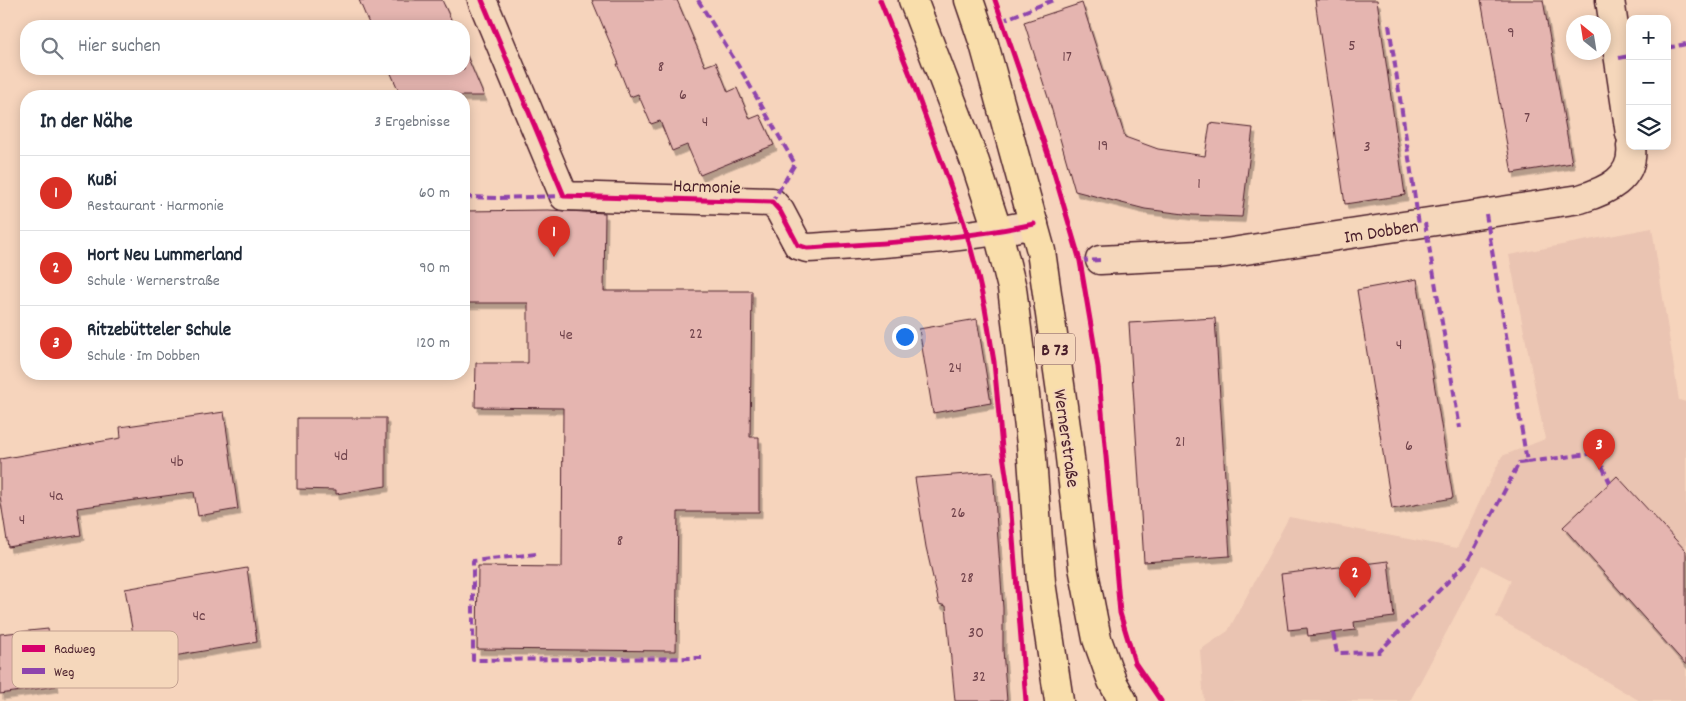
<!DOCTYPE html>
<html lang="de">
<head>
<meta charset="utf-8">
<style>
	:root { --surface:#fff; --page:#f2f2f3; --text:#1f2937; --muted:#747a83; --line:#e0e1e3; --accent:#d93025 }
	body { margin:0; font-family:Dekko,sans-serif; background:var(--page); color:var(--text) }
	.controls { position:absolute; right:15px; top:15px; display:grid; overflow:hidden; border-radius:10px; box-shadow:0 2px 12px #0003 }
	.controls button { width:45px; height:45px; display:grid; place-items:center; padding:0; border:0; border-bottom:1px solid var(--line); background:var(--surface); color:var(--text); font:25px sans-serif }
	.compass { position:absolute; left:1566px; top:15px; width:45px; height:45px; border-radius:50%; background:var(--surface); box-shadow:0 2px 12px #0003; rotate:330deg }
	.you { position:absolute; left:904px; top:336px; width:18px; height:18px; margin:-12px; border:4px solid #fff; border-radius:50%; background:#1a73e8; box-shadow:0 0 0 8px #1a73e833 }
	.badge { display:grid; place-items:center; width:32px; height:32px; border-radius:50%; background:var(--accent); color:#fff; font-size:16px; font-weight:700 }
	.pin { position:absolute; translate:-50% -41px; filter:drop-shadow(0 1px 2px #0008) }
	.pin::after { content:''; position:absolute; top:26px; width:18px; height:15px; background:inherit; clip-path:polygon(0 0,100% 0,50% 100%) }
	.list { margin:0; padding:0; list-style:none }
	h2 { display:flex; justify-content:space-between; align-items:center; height:65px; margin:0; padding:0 20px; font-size:21px }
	h2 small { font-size:16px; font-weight:400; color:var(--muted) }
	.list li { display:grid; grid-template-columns:32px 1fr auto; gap:15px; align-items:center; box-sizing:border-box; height:75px; padding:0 20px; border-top:1px solid var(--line) }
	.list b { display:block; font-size:19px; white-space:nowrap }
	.list p { margin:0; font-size:16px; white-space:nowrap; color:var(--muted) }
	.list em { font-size:16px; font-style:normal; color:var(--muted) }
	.icon { flex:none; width:28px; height:28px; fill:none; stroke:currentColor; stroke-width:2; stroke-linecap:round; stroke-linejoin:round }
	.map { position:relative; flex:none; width:1686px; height:701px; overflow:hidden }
	.search { position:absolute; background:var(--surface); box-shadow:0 2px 12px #0003; left:20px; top:20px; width:450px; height:55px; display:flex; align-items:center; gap:12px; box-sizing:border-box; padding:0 18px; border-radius:20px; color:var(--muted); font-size:19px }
	.panel { position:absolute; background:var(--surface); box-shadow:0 2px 12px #0003; left:20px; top:90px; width:450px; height:290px; border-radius:20px }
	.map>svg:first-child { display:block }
	.built { fill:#eac4b2 }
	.building { fill:#e5b5b0; stroke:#4a1f2b; filter:url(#shadow) }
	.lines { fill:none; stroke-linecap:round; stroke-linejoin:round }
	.minor-casing { stroke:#4a1f2b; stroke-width:31 }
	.major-casing { stroke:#4a1f2b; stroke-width:31 }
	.minor { stroke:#f5d7bb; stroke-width:28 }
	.major { stroke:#f9deab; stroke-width:28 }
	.quiet { stroke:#8e44ad; stroke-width:4; stroke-dasharray:8 4; stroke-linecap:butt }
	.cycleway-casing { stroke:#f5d7bb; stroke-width:8 }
	.cycleway { stroke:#d6006c; stroke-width:5 }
	.labels { text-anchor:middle; stroke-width:4; stroke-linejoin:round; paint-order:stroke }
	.number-label { font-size:16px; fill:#71444c }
	.shield { fill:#f5d7bb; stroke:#7d5656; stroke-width:1 }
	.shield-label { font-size:18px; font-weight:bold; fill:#4a1f2b }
	.street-label { font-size:19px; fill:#4a1f2b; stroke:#f5d7bb }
	.key { fill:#f5d7bb; stroke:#c2a090; stroke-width:1 }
	.key-label { font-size:14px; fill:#4a1f2b }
</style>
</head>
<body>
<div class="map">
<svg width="1686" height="701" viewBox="0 0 1686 701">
	<defs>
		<filter id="shadow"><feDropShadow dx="3" dy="5.5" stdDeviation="0" flood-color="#0004"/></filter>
	</defs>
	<rect width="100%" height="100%" fill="#f6d4bc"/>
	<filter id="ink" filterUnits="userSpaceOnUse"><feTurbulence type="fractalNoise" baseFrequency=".02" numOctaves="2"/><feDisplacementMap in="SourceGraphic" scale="10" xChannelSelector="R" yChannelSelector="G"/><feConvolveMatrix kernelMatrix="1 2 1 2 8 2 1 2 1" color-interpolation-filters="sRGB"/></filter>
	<g filter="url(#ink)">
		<path class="built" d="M1652 228 1679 400 1686 402V701H1640L1496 617 1511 580 1482 565 1410 701H1204L1200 650 1228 631 1289 517 1457 548 1502 456 1545 439 1509 255Z"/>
		<g class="building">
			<path d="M359 0H442L454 26H370Z"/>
			<path d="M592 0H677L705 66 716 62 728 92 737 88 750 119 760 115 774 145 700 175 687 145 672 151 660 121 651 124 638 94 630 97 617 64H619Z"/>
			<path d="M1315 0H1377L1405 195 1345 204Z"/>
			<path d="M1481 0H1543L1572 163 1512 173Z"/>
			<path d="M1082 3 1125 137 1158 149 1205 156 1210 123 1253 128 1242 217 1192 215 1145 209 1075 191 1051 107 1024 22Z"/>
			<path d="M464 49 484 96H401L389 69H464Z"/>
			<path d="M548 210 605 213 604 291H752L750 437H759V512H678L676 651 477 649 478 566 562 567 563 408 475 407 476 363H528V303H464V211Z"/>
			<path d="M1417 279 1453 498 1392 509 1357 290Z"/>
			<path d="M1215 318 1230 556 1144 562 1129 323Z"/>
			<path d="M977 319 991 403 933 413 919 329Z"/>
			<path d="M224 412 238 509 198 516 194 492 77 508 81 535 8 547 0 496V459L121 438 120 427Z"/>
			<path d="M297 418H386V486L336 494V490L297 489Z"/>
			<path d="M993 472 1003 608V650L1007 701H955L946 606 939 604 926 547 915 478Z"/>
			<path d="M1617 476 1686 551V665L1563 527Z"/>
			<path d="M1388 561 1394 617 1354 622 1355 630 1308 636 1307 628 1288 630 1281 574Z"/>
			<path d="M247 568 257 642 138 662 125 589Z"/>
			<path d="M48 629 56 686 0 694V634Z"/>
		</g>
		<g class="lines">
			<g class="minor-casing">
				<g id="minor">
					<path d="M482 0 564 196 772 202 780 211 798 245 807 248C882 243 959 240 1034 224"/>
					<path d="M1610 0 1630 134"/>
					<path d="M1100 260 1219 254 1580 199C1606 191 1635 179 1631 146"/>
				</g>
			</g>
			<g class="major-casing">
				<g id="major">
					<path d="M913 0 975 162 998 232 1012 288 1031 444 1041 582 1059 701"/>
					<path d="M969 0 984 44 1041 251 1068 441 1083 567 1097 639 1112 681 1123 701"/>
				</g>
			</g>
			<use href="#minor" class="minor"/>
			<use href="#major" class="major"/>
			<g class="quiet">
				<path d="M698 0 742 72 795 164 772 202"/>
				<path d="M1001 21 1053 0"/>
				<path d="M1389 25 1419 225"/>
				<path d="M1667 48 1686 44"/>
				<path d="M1619 58 1630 56"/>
				<path d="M464 197 498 198 564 196"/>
				<path d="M1425 223 1460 428"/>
				<path d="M1080 261 1100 260"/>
				<path d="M275 378V374"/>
				<path d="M1527 462 1596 453 1610 483"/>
				<path d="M536 554 473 561V660L702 658"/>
				<path d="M1333 633 1337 653 1379 652 1468 561 1519 463 1527 462 1486 214"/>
			</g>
			<g class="cycleway-casing">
				<g id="cycleway">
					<path d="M482 0 564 196 772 202 780 211 798 245 807 248C882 243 959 240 1034 224"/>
					<path d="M880 0 909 72 964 223 977 272 985 308 994 362 1002 448 1010 501 1026 701"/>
					<path d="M995 0 1052 166 1080 261 1098 367 1120 613 1135 663 1161 701"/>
				</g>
			</g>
			<use href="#cycleway" class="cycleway"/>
		</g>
	</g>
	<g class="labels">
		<g class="number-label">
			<text x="1511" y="37">9</text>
			<text x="1352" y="50">5</text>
			<text x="1067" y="61">17</text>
			<text x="661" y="71">8</text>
			<text x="683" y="99">6</text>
			<text x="1527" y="122">7</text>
			<text x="705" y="126">4</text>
			<text x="1103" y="150">19</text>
			<text x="1367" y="151">3</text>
			<text x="1199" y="188">1</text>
			<text x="696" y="338">22</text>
			<text x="566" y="339">4e</text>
			<text x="1399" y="349">4</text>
			<text x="955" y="372">24</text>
			<text x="1180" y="446">21</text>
			<text x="1409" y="450">6</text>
			<text x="341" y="460">4d</text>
			<text x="177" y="466">4b</text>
			<text x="56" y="500">4a</text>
			<text x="958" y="517">26</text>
			<text x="22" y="524">4</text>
			<text x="620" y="545">8</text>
			<text x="967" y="582">28</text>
			<text x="199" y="620">4c</text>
			<text x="976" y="637">30</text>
			<text x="979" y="681">32</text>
		</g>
		<rect class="shield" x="1035" y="333.5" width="40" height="31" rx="4"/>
		<g class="shield-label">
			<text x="1055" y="355">B 73</text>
		</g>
		<g class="street-label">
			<text transform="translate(707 185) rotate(2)" y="7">Harmonie</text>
			<text transform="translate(1381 230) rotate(-9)" y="7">Im Dobben</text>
			<text transform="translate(1068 438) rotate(82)" y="7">Wernerstraße</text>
		</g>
	</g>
	<rect x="12" y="631" width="166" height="57" rx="8" class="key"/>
	<rect x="22" y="645" width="23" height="7" fill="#d6006c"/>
	<rect x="22" y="668" width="23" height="6" fill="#8e44ad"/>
	<g class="key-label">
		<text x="54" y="653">Radweg</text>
		<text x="54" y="676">Weg</text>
	</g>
</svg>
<div class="controls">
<button>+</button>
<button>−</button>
<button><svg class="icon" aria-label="layers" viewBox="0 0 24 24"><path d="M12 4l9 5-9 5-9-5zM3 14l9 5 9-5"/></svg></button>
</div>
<svg class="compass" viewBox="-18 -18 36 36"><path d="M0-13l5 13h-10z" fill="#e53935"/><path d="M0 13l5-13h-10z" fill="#747a83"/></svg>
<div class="you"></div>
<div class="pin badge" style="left:554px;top:257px">1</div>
<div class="pin badge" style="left:1355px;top:598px">2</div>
<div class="pin badge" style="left:1599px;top:470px">3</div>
<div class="search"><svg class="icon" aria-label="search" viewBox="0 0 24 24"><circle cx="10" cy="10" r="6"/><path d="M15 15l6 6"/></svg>Hier suchen</div>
<section class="panel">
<h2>In der Nähe<small>3 Ergebnisse</small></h2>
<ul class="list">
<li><span class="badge">1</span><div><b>KuBi</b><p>Restaurant · Harmonie</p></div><em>60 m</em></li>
<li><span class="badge">2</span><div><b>Hort Neu Lummerland</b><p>Schule · Wernerstraße</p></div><em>90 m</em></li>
<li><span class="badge">3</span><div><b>Ritzebütteler Schule</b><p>Schule · Im Dobben</p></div><em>120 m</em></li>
</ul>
</section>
</div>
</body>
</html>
